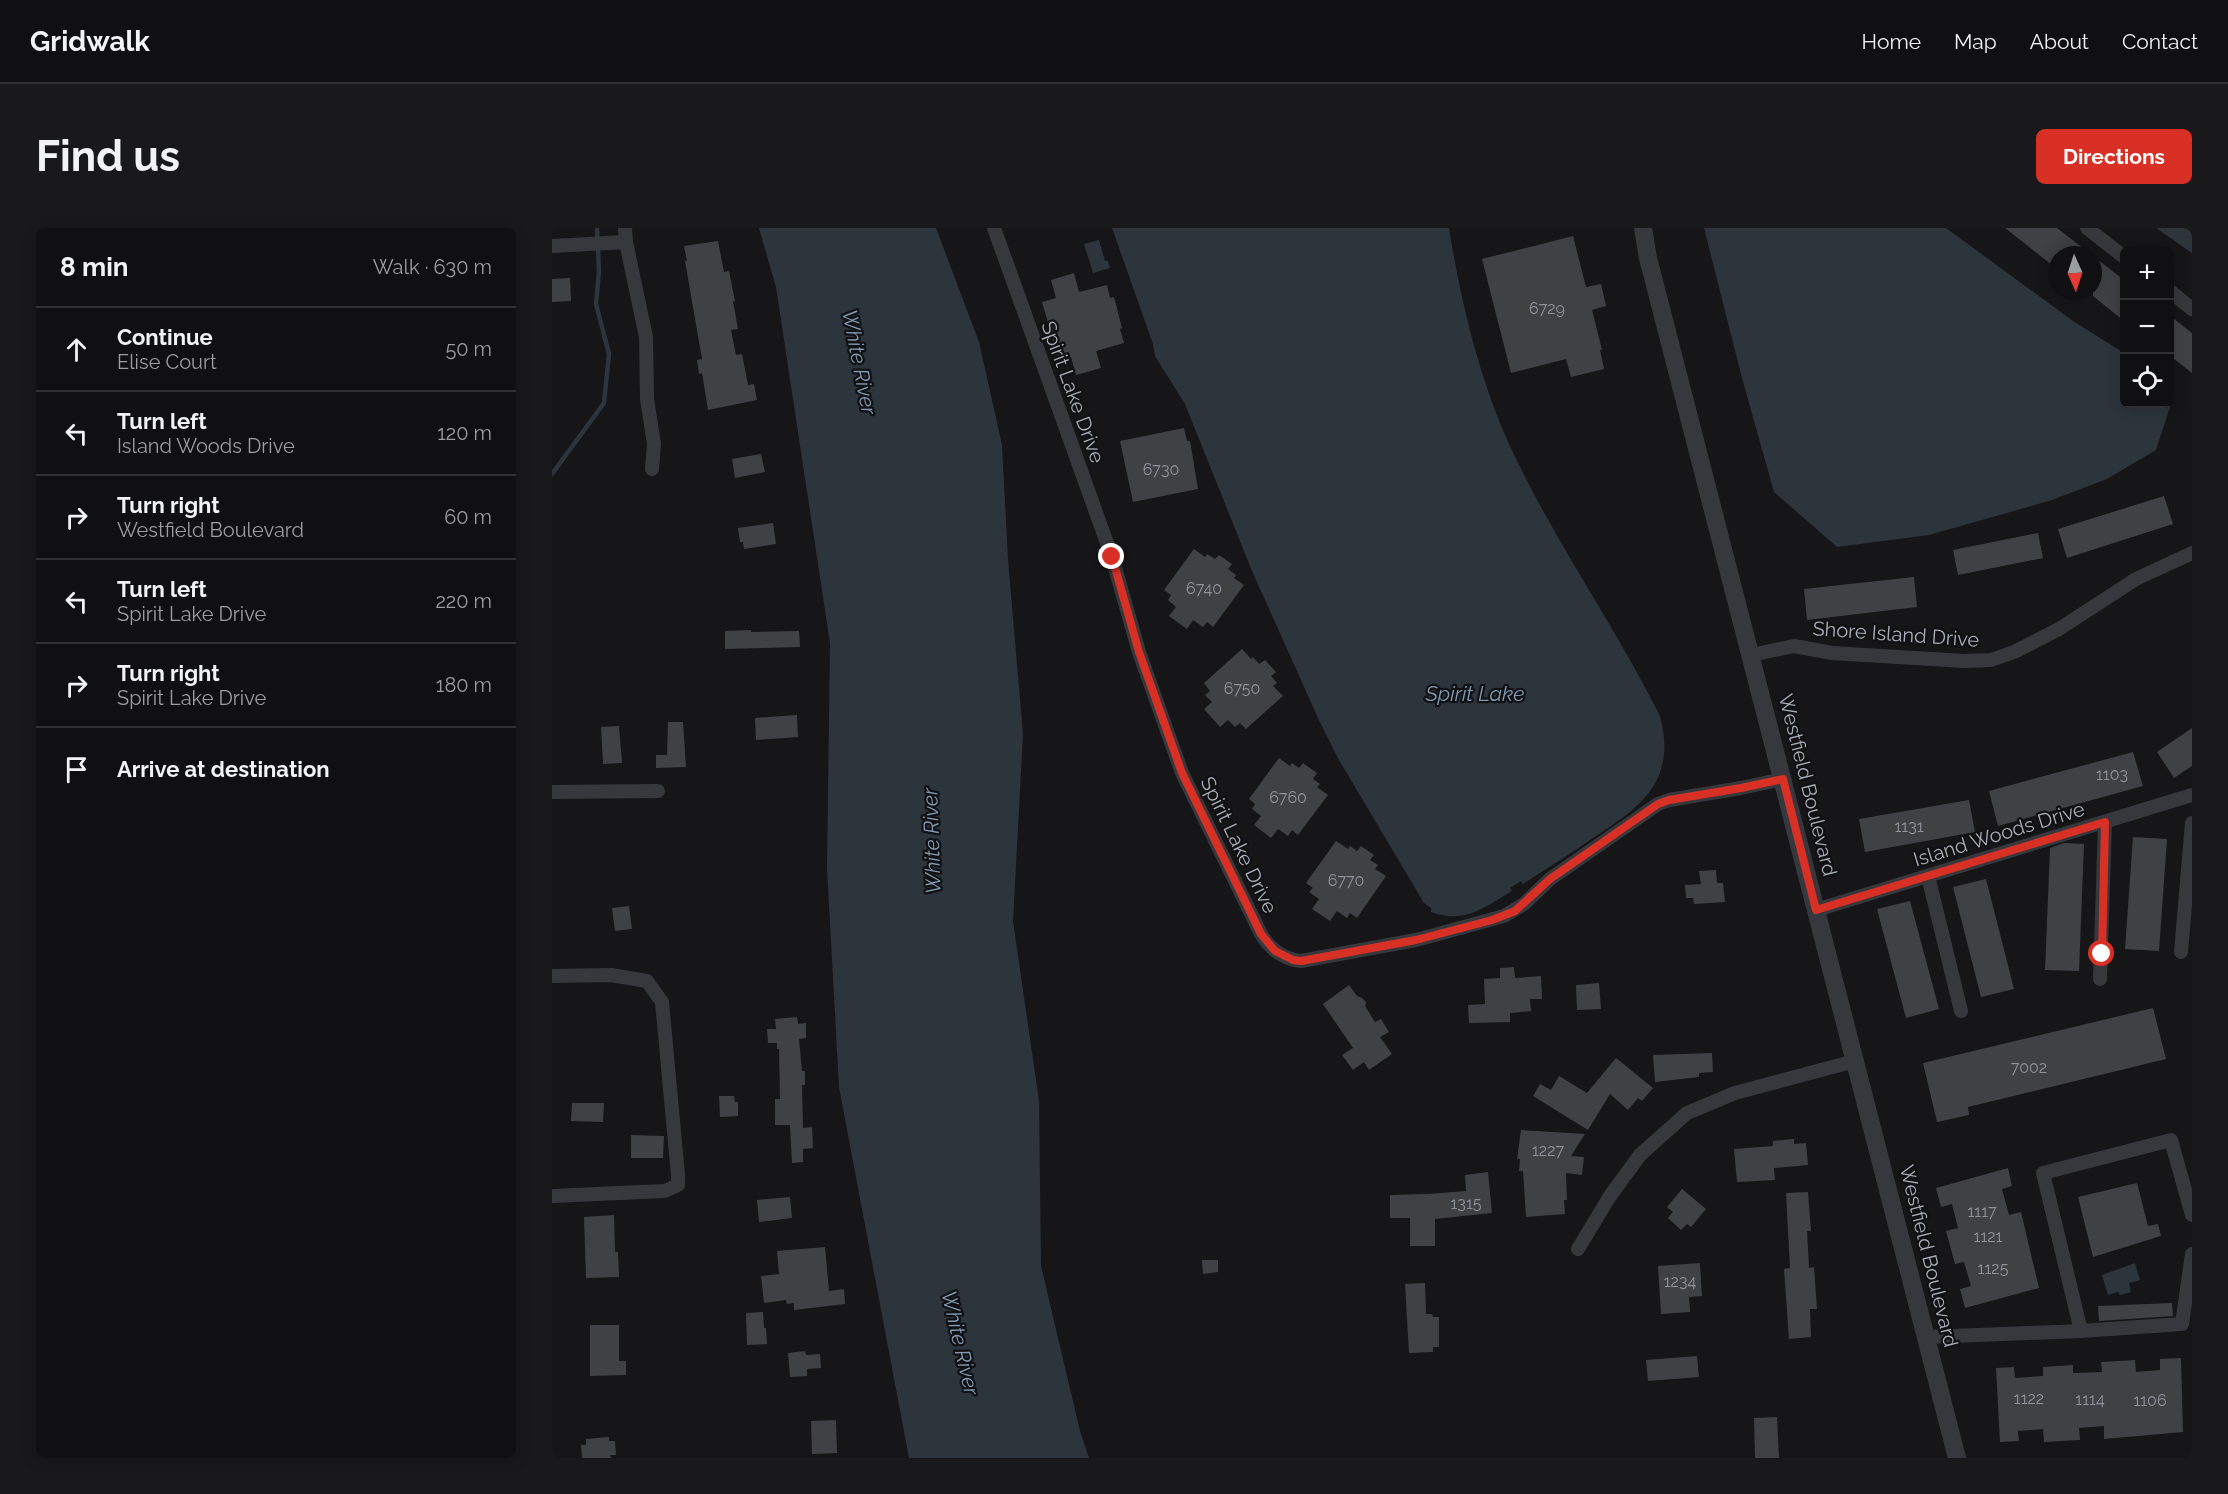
<!DOCTYPE html>
<html lang="en">
<head>
<meta charset="utf-8">
<style>
	:root { --surface:#101012; --page:#19191b; --text:#f1f3f6; --muted:#9c9d9f; --line:#303032; --accent:#d93025 }
	body { margin:0; font-family:Raleway,sans-serif; background:var(--page); color:var(--text) }
	.controls { position:absolute; right:18px; top:18px; display:grid; overflow:hidden; border-radius:9px; box-shadow:0 3px 15px #0003 }
	.controls button { width:54px; height:54px; display:grid; place-items:center; padding:0; border:0; border-bottom:2px solid var(--line); background:var(--surface); color:var(--text); font:30px sans-serif }
	.compass { position:absolute; left:1496px; top:18px; width:54px; height:54px; border-radius:50%; background:var(--surface); box-shadow:0 3px 15px #0003; rotate:177deg }
	.stop { position:absolute; width:18px; height:18px; margin:-14px; border:4px solid #d93025; border-radius:50%; background:#fff }
	.stop.end { background:#d93025; border-color:#fff; box-shadow:0 2px 6px #0008 }
	.list { margin:0; padding:0; list-style:none }
	h2 { display:flex; justify-content:space-between; align-items:center; height:78px; margin:0; padding:0 24px; font-size:26px }
	h2 small { font-size:20px; font-weight:400; color:var(--muted) }
	.list li { display:grid; grid-template-columns:39px 1fr auto; gap:18px; align-items:center; box-sizing:border-box; height:84px; padding:0 24px; border-top:2px solid var(--line) }
	.list b { display:block; font-size:22px; white-space:nowrap }
	.list p { margin:0; font-size:20px; white-space:nowrap; color:var(--muted) }
	.list em { font-size:20px; font-style:normal; color:var(--muted) }
	.icon { flex:none; width:33px; height:33px; fill:none; stroke:currentColor; stroke-width:2; stroke-linecap:round; stroke-linejoin:round }
	.map { position:relative; flex:none; width:1640px; height:1230px; overflow:hidden; border-radius:9px }
	header { display:flex; align-items:center; gap:36px; box-sizing:border-box; height:84px; padding:0 30px; background:var(--surface); border-bottom:2px solid var(--line) }
	header strong { font-size:28px }
	nav { display:flex; gap:33px; margin-inline-start:auto; font-size:21px }
	.intro { display:flex; align-items:center; justify-content:space-between; box-sizing:border-box; height:144px; padding:0 36px }
	h1 { margin:0; font-size:42px }
	.button { padding:15px 27px; border-radius:9px; background:var(--accent); color:#fff; font-size:21px; font-weight:700 }
	main { display:flex; gap:36px; padding:0 36px }
	aside { flex:1; background:var(--surface); border-radius:9px; box-shadow:0 3px 15px #0003 }
	.map>svg:first-child { display:block }
	.water { fill:#2c353c }
	.lines { fill:none; stroke-linecap:round; stroke-linejoin:round }
	.stream { stroke:#2c353c; stroke-width:4.5 }
	.building { fill:#404145 }
	.minor { stroke:#37383d; stroke-width:14 }
	.tertiary { stroke:#37383d; stroke-width:18 }
	.route { stroke:#d93025; stroke-width:8 }
	.labels { text-anchor:middle; stroke-width:4.5; stroke-linejoin:round; paint-order:stroke }
	.number-label { font-size:16px; fill:#8e929b }
	.street-label { font-size:20px; fill:#a8adb8; stroke:#111113 }
	.water-label { font-size:21px; font-style:italic; fill:#7f9bb3; stroke:#111113 }
</style>
</head>
<body>
<header>
<strong>Gridwalk</strong>
<nav><a>Home</a><a>Map</a><a>About</a><a>Contact</a></nav>
</header>
<div class="intro"><h1>Find us</h1><a class="button">Directions</a></div>
<main>
<aside>
<h2>8 min<small>Walk · 630 m</small></h2>
<ul class="list">
<li><svg class="icon" aria-label="ahead" viewBox="0 0 24 24"><path d="M12 20V5M6 11l6-6 6 6"/></svg><div><b>Continue</b><p>Elise Court</p></div><em>50 m</em></li>
<li><svg class="icon" aria-label="left" viewBox="0 0 24 24"><path d="M17 20v-9H6M10 6l-5 5 5 5"/></svg><div><b>Turn left</b><p>Island Woods Drive</p></div><em>120 m</em></li>
<li><svg class="icon" aria-label="right" viewBox="0 0 24 24"><path d="M7 20v-9h11M14 6l5 5-5 5"/></svg><div><b>Turn right</b><p>Westfield Boulevard</p></div><em>60 m</em></li>
<li><svg class="icon" aria-label="left" viewBox="0 0 24 24"><path d="M17 20v-9H6M10 6l-5 5 5 5"/></svg><div><b>Turn left</b><p>Spirit Lake Drive</p></div><em>220 m</em></li>
<li><svg class="icon" aria-label="right" viewBox="0 0 24 24"><path d="M7 20v-9h11M14 6l5 5-5 5"/></svg><div><b>Turn right</b><p>Spirit Lake Drive</p></div><em>180 m</em></li>
<li><svg class="icon" aria-label="arrive" viewBox="0 0 24 24"><path d="M6 21V4h12l-3 4 3 4H6"/></svg><div><b>Arrive at destination</b></div></li>
</ul>
</aside>
<div class="map">
<svg width="1640" height="1230" viewBox="0 0 1640 1230">
	<rect width="100%" height="100%" fill="#161618"/>
	<g class="water">
		<path d="M207 0H384L427 114 450 217 456 332 471 506 461 693 487 873 489 1038 528 1203 537 1230H357L287 859 275 640 278 415 224 59Z"/>
		<path d="M560 0H897C909 74 927 150 958 218 1001 311 1062 396 1108 488 1125 553 1090 578 1041 610 1018 626 994 641 971 656L969 653 958 660 960 663C932 680 913 696 879 684V680L872 675 787 532 766 490 700 343 633 176 603 128 601 116Z"/>
		<path d="M1152 0H1394L1521 93 1572 125V176H1618V169L1620 173 1604 222 1555 251 1497 273 1377 307 1285 319 1222 264 1190 150Z"/>
		<path d="M1604 0H1640V25Z"/>
		<path d="M547 12 553 33H556L558 40 541 45 532 16Z"/>
		<path d="M1583 1035 1588 1052 1577 1055 1579 1064 1568 1067 1566 1064 1556 1067 1550 1047Z"/>
	</g>
	<g class="lines">
		<path class="stream" d="M0 246 52 175 57 126 44 76 47 43 45 0"/>
	</g>
	<g class="building">
		<path d="M1453 0H1505L1540 27H1505V41Z"/>
		<path d="M1021 8 1034 59 1049 56 1054 78 1040 82 1050 122H1048L1052 141 1019 149 1014 131 959 145 930 31Z"/>
		<path d="M166 13 172 44 177 43 183 73H181L186 101 179 102 184 127 190 126 196 157 202 156 205 172 156 182 150 145 147 146 145 132 150 131 133 33H135L132 18Z"/>
		<path d="M1541 28 1572 52V93L1541 68Z"/>
		<path d="M522 45 527 64 555 57 558 70 562 69 570 100 568 101 572 115 544 123 549 140 524 147 519 129 507 132 490 74 504 70 499 52Z"/>
		<path d="M18 50 19 73 0 74V51Z"/>
		<path d="M1617 87 1640 105V145L1617 127Z"/>
		<path d="M632 200 635 213H638L646 261 581 274 568 213Z"/>
		<path d="M209 226 213 244 183 250 180 231Z"/>
		<path d="M1612 268 1621 296 1515 330 1506 301Z"/>
		<path d="M221 295 224 316 192 321 191 314H188L186 300Z"/>
		<path d="M1486 305 1491 330 1406 347 1401 322Z"/>
		<path d="M642 321 653 329 655 326 663 331 667 327 680 336 676 341 684 347 682 350 692 357 661 399 655 394 651 399 641 392 635 401 617 388 624 379 616 372 619 367 612 362Z"/>
		<path d="M1362 349 1365 379 1255 392 1252 361Z"/>
		<path d="M199 402V404L247 403 248 419 173 421V403Z"/>
		<path d="M690 421 699 431 701 429 707 436 713 432 724 444 719 448 725 455 721 458 731 468 694 501 688 495 683 499 676 492 668 499 652 481 660 474 653 467 658 463 652 455Z"/>
		<path d="M245 487 246 509 204 512 203 490Z"/>
		<path d="M116 494H131L134 539 104 540V527H115Z"/>
		<path d="M67 498 70 535 51 536 49 499Z"/>
		<path d="M1640 500V538L1622 550 1605 524Z"/>
		<path d="M1581 524 1591 558 1446 598 1437 563Z"/>
		<path d="M727 530 738 538 740 535 747 540 751 535 765 545 761 551 768 556 765 559 776 567 746 607 740 602 736 608 726 601 719 610 702 597 709 588 700 581 703 576 697 571Z"/>
		<path d="M1417 572 1423 604 1313 624 1307 591Z"/>
		<path d="M1581 609 1615 611 1607 723 1573 721Z"/>
		<path d="M784 613 796 621 798 618 805 623 809 618 822 627 818 632 826 637 823 641 834 648 805 690 798 685 795 690 785 683 778 693 760 681 767 671 757 664 761 660 754 655Z"/>
		<path d="M1512 615 1532 616 1527 743 1493 742 1498 620Z"/>
		<path d="M1164 642 1165 655H1171L1173 674 1142 676 1141 670H1134L1133 657 1149 656 1147 643Z"/>
		<path d="M1434 651 1462 761 1429 769 1401 659Z"/>
		<path d="M1358 673 1387 781 1354 790 1325 681Z"/>
		<path d="M77 678 80 701 63 703 60 680Z"/>
		<path d="M962 739 963 750 989 748 990 771H978L979 783 958 785V794L917 795 916 777 933 776 932 751 948 750V740Z"/>
		<path d="M1047 755 1049 781 1025 782 1024 757Z"/>
		<path d="M797 757 805 768 810 770 814 774 813 778 823 794 829 791 837 804 828 809 840 826 817 842 812 834 801 842 790 827 801 820 771 776Z"/>
		<path d="M1601 780 1614 831 1416 879 1417 887 1385 894 1371 835Z"/>
		<path d="M245 789 246 796 254 795V810L247 811 250 843H253V857H250L251 900 260 899 261 920 251 921V934L240 935 238 897H223V871H228L227 821H225V815H216L215 801H224L223 791Z"/>
		<path d="M1160 825 1161 844 1147 845V849L1103 854 1101 827Z"/>
		<path d="M1064 830 1101 860 1090 873 1086 870 1076 882 1058 866 1036 902 981 868 988 856 999 862 1007 848 1035 865Z"/>
		<path d="M167 868H182L183 874H186V888L168 889Z"/>
		<path d="M20 875H52L51 894 19 893Z"/>
		<path d="M969 902 1033 906 1019 928 1032 929 1030 947 1014 945 1015 972H1012L1013 986 974 989 971 943H967L968 931H965Z"/>
		<path d="M79 907 112 908 111 930H79Z"/>
		<path d="M1242 911V916L1254 915 1256 937 1222 940 1223 952 1185 954 1182 921 1221 918V913Z"/>
		<path d="M1456 940 1460 958 1450 961 1457 987 1469 984 1487 1060 1413 1080 1408 1061 1419 1058 1412 1034 1403 1036 1394 1003 1406 1000 1400 976 1389 979 1384 960Z"/>
		<path d="M936 944 940 985 883 991V1018H858V990H838V967L876 966 914 963 913 947Z"/>
		<path d="M1585 955 1596 998 1606 996 1609 1008 1541 1029 1526 969Z"/>
		<path d="M1130 961 1154 981 1139 999 1135 996 1129 1002 1116 990 1121 984 1115 979Z"/>
		<path d="M1256 964 1259 1003H1255L1257 1040 1262 1039 1265 1081H1258L1259 1109 1237 1111 1232 1041 1238 1040 1234 965Z"/>
		<path d="M238 969 240 990 207 994 205 972Z"/>
		<path d="M62 987 63 1024H66L67 1049 34 1050 32 989Z"/>
		<path d="M273 1019 277 1063 292 1061 293 1076 242 1082V1075L235 1076 234 1072 212 1075 209 1048 227 1046 225 1023Z"/>
		<path d="M650 1032H666V1044L651 1046Z"/>
		<path d="M1148 1035 1150 1068 1137 1069 1138 1084 1109 1086 1106 1038Z"/>
		<path d="M873 1055 874 1086H880L881 1089H887V1119H881V1124L857 1125 853 1056Z"/>
		<path d="M1620 1075 1621 1088 1547 1093 1546 1078Z"/>
		<path d="M211 1084 212 1100H214L215 1116 195 1117 194 1085Z"/>
		<path d="M38 1097H67V1133H74V1147L38 1148Z"/>
		<path d="M253 1123 254 1127 268 1126 269 1140 255 1141V1148L238 1149 236 1125Z"/>
		<path d="M1145 1128 1147 1149 1096 1153 1094 1132Z"/>
		<path d="M1629 1130 1631 1204 1552 1211V1198L1527 1200 1528 1212 1492 1214 1491 1201 1466 1203 1467 1213 1448 1214 1444 1140 1462 1139 1463 1150 1491 1148V1139L1521 1137V1145L1550 1144 1549 1134 1583 1132 1584 1144 1608 1142V1131Z"/>
		<path d="M1225 1189 1227 1230H1203L1202 1190Z"/>
		<path d="M284 1192 285 1225 260 1226 259 1193Z"/>
		<path d="M57 1209V1213H63L64 1227H58L59 1230H30L29 1217H34V1211Z"/>
	</g>
	<g class="lines">
		<g class="minor">
			<path d="M73 0 74 14 94 109 95 171 102 216 100 241"/>
			<path d="M442 0 560 329 587 424 630 545 709 706C718 721 731 731 749 733L864 712 952 688 972 676 998 651 1106 576 1117 572 1189 560 1231 551"/>
			<path d="M1535 0 1572 29"/>
			<path d="M0 18 74 14"/>
			<path d="M1618 63 1640 81"/>
			<path d="M1199 427 1242 418 1280 425 1412 433 1439 432 1462 424 1507 401 1584 351 1640 325"/>
			<path d="M0 564 106 563"/>
			<path d="M1376 648 1409 783"/>
			<path d="M1264 682 1640 567"/>
			<path d="M1629 724 1640 595"/>
			<path d="M0 748 59 747 95 753 110 774 126 947V957L113 963 0 968"/>
			<path d="M1548 751 1553 594"/>
			<path d="M1640 987 1619 912 1491 945 1529 1103 1630 1096 1640 1026"/>
			<path d="M1026 1021 1058 968 1088 927 1135 885 1183 865 1303 833"/>
			<path d="M1374 1109 1529 1103"/>
		</g>
		<path class="tertiary" d="M1091 0 1096 30 1405 1230"/>
	</g>
	<g class="lines">
		<path class="route" d="M560 329 587 424 630 545 709 706 723 723 741 732 749 733 864 712 940 692 963 683 998 651 1106 576 1117 572 1189 560 1231 551 1264 682 1553 594 1550 726"/>
	</g>
	<g class="labels">
		<g class="number-label">
			<text x="995" y="86">6729</text>
			<text x="609" y="247">6730</text>
			<text x="652" y="366">6740</text>
			<text x="690" y="466">6750</text>
			<text x="1560" y="552">1103</text>
			<text x="736" y="575">6760</text>
			<text x="1357" y="604">1131</text>
			<text x="794" y="658">6770</text>
			<text x="1477" y="845">7002</text>
			<text x="996" y="928">1227</text>
			<text x="914" y="981">1315</text>
			<text x="1430" y="989">1117</text>
			<text x="1436" y="1014">1121</text>
			<text x="1441" y="1046">1125</text>
			<text x="1128" y="1059">1234</text>
			<text x="1477" y="1176">1122</text>
			<text x="1538" y="1177">1114</text>
			<text x="1598" y="1178">1106</text>
		</g>
		<g class="street-label">
			<text transform="translate(521 164) rotate(70)" y="7">Spirit Lake Drive</text>
			<text transform="translate(1344 406) rotate(4)" y="7">Shore Island Drive</text>
			<text transform="translate(1256 557) rotate(76)" y="7">Westfield Boulevard</text>
			<text transform="translate(1447 606) rotate(-17)" y="7">Island Woods Drive</text>
			<text transform="translate(687 617) rotate(64)" y="7">Spirit Lake Drive</text>
			<text transform="translate(1377 1028) rotate(76)" y="7">Westfield Boulevard</text>
		</g>
		<g class="water-label">
			<text transform="translate(307 134) rotate(79)" y="7">White River</text>
			<text x="923" y="473">Spirit Lake</text>
			<text transform="translate(380 613) rotate(-92)" y="7">White River</text>
			<text transform="translate(408 1115) rotate(77)" y="7">White River</text>
		</g>
	</g>
</svg>
<div class="controls">
<button>+</button>
<button>−</button>
<button><svg class="icon" aria-label="locate" viewBox="0 0 24 24"><circle cx="12" cy="12" r="6"/><path d="M12 2v4M12 18v4M2 12h4M18 12h4"/></svg></button>
</div>
<svg class="compass" viewBox="-18 -18 36 36"><path d="M0-13l5 13h-10z" fill="#e53935"/><path d="M0 13l5-13h-10z" fill="#9c9d9f"/></svg>
<div class="stop" style="left:1550px;top:726px"></div>
<div class="stop end" style="left:560px;top:329px"></div>
</div>
</main>
</body>
</html>
